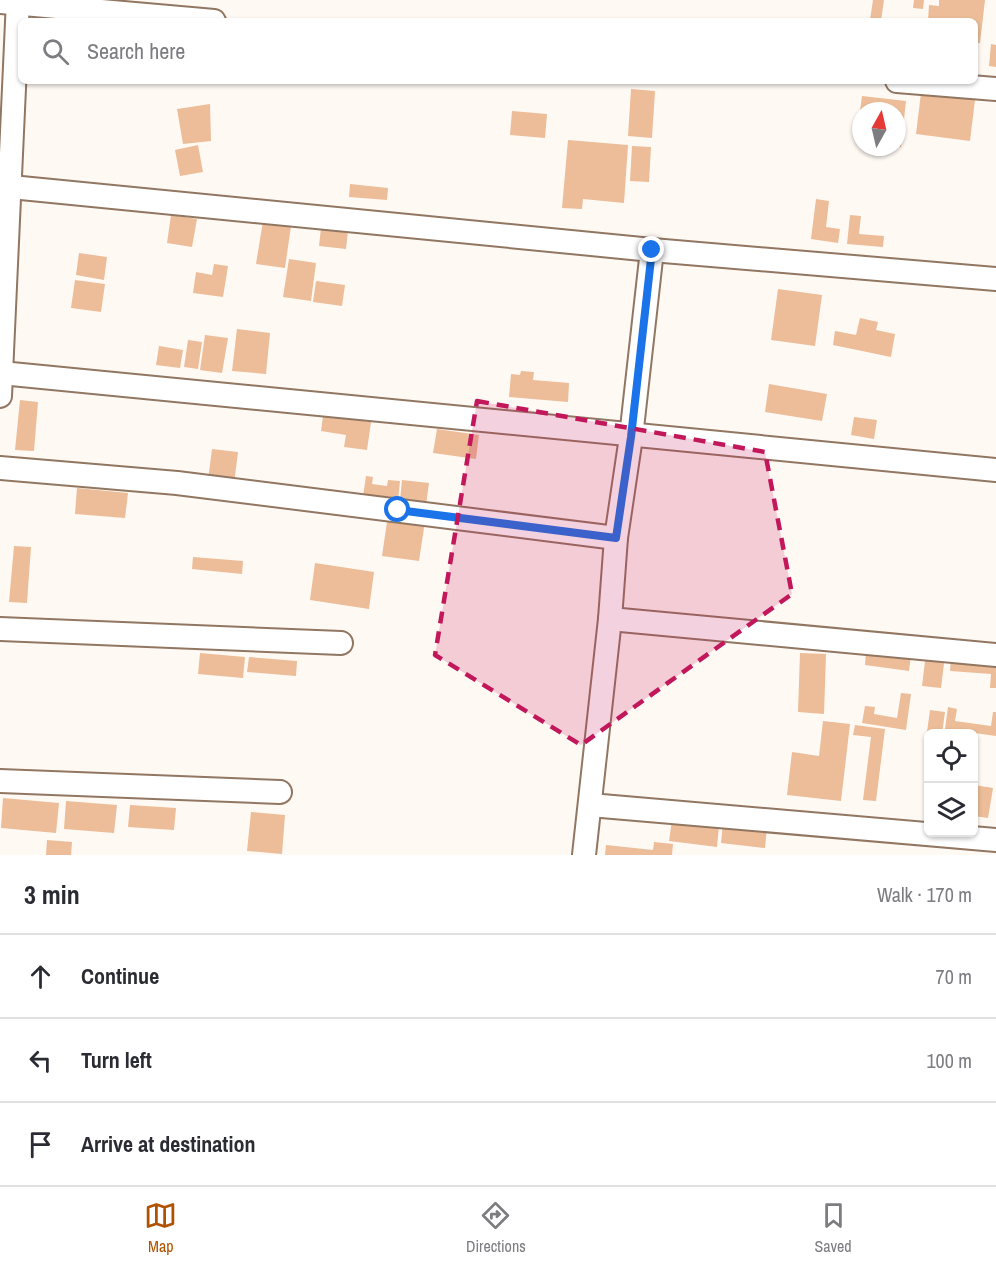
<!DOCTYPE html>
<html lang="en">
<head>
<meta charset="utf-8">
<style>
	:root { --surface:#fff; --page:#f7f7f7; --text:#2b2b33; --muted:#7c7c81; --line:#e1e1e2; --accent:#b05200 }
	body { margin:0; font-family:"Archivo Narrow",sans-serif; background:var(--page); color:var(--text) }
	.controls { position:absolute; right:18px; bottom:18px; display:grid; overflow:hidden; border-radius:9px; box-shadow:0 2px 4px #0004 }
	.controls button { width:54px; height:54px; display:grid; place-items:center; padding:0; border:0; border-bottom:2px solid var(--line); background:var(--surface); color:var(--text); font:30px sans-serif }
	.compass { position:absolute; left:852px; top:102px; width:54px; height:54px; border-radius:50%; background:var(--surface); box-shadow:0 2px 4px #0004; rotate:8deg }
	.stop { position:absolute; width:18px; height:18px; margin:-14px; border:4px solid #1a73e8; border-radius:50%; background:#fff }
	.stop.end { background:#1a73e8; border-color:#fff; box-shadow:0 2px 6px #0008 }
	.list { margin:0; padding:0; list-style:none }
	h2 { display:flex; justify-content:space-between; align-items:center; height:78px; margin:0; padding:0 24px; font-size:26px }
	h2 small { font-size:20px; font-weight:400; color:var(--muted) }
	.list li { display:grid; grid-template-columns:39px 1fr auto; gap:18px; align-items:center; box-sizing:border-box; height:84px; padding:0 24px; border-top:2px solid var(--line) }
	.list b { display:block; font-size:22px; white-space:nowrap }
	.list em { font-size:20px; font-style:normal; color:var(--muted) }
	.icon { flex:none; width:33px; height:33px; fill:none; stroke:currentColor; stroke-width:2; stroke-linecap:round; stroke-linejoin:round }
	.map { position:relative; flex:none; width:996px; height:855px; overflow:hidden }
	.search { position:absolute; background:var(--surface); box-shadow:0 2px 4px #0004; left:18px; right:18px; top:18px; height:66px; display:flex; align-items:center; gap:15px; box-sizing:border-box; padding:0 21px; border-radius:9px; color:var(--muted); font-size:22px }
	.sheet { height:330px; background:var(--surface) }
	nav { display:flex; justify-content:space-around; align-items:center; box-sizing:border-box; height:84px; border-top:2px solid var(--line); background:var(--surface); font-size:16px; color:var(--muted) }
	nav a { display:grid; justify-items:center; gap:3px }
	nav .on { color:var(--accent) }
	.map>svg:first-child { display:block }
	.building { fill:#ecbd98 }
	.lines { fill:none; stroke-linecap:round; stroke-linejoin:round }
	.street-casing { stroke:#917662; stroke-width:26 }
	.street { stroke:#fff; stroke-width:22 }
	.route { stroke:#1a73e8; stroke-width:8 }
	.marked { fill:#c2185b; fill-opacity:0.2; stroke:#c2185b; stroke-width:4.5; stroke-dasharray:12 8; stroke-linejoin:round }
</style>
</head>
<body>
<div class="map">
<svg width="996" height="855" viewBox="0 0 996 855">
	<rect width="100%" height="100%" fill="#fff9f4"/>
	<g class="building">
		<path d="M873 0H884L881 21 870 20Z"/>
		<path d="M914 0H924L923 9 913 8Z"/>
		<path d="M939 0H985L980 43H975V21H928L929 5 939 6Z"/>
		<path d="M991 44 996 45V67L989 66Z"/>
		<path d="M631 89 655 91 652 138 628 136Z"/>
		<path d="M921 93 975 100 970 141 916 134Z"/>
		<path d="M862 96 906 101 901 147H897V111H860Z"/>
		<path d="M210 104 211 141 183 144 177 109Z"/>
		<path d="M512 111 547 114 545 138 510 135Z"/>
		<path d="M859 121H861V143H857Z"/>
		<path d="M568 140 628 145 624 203 583 199 582 209 562 208Z"/>
		<path d="M198 145 203 172 180 176 175 150Z"/>
		<path d="M632 146 651 147 649 182 630 181Z"/>
		<path d="M350 184 388 188 387 200 349 197Z"/>
		<path d="M816 199 829 201 826 227 840 229 838 243 811 239Z"/>
		<path d="M171 215 197 219 192 247 167 243Z"/>
		<path d="M850 215 861 216 859 234 884 236 883 247 847 244Z"/>
		<path d="M263 221 291 226 285 268 256 264Z"/>
		<path d="M321 228 348 231 346 249 319 246Z"/>
		<path d="M79 253 107 257 104 280 76 275Z"/>
		<path d="M289 259 316 263 311 301 283 297Z"/>
		<path d="M214 264 228 266 223 297 193 293 196 272 212 275Z"/>
		<path d="M75 280 105 284 101 312 71 308Z"/>
		<path d="M316 281 345 285 342 306 313 302Z"/>
		<path d="M778 289 822 295 815 346 771 340Z"/>
		<path d="M860 318 878 322 876 330 895 334 891 357 833 345 835 331 856 335Z"/>
		<path d="M237 329 270 333 266 374 232 371Z"/>
		<path d="M205 335 228 338 222 373 200 370Z"/>
		<path d="M188 340 202 342 198 369 184 367Z"/>
		<path d="M159 346 183 350 180 368 156 365Z"/>
		<path d="M521 371 534 372 533 380 569 383 568 402 509 397 511 374 520 375Z"/>
		<path d="M769 384 827 394 822 421 765 412Z"/>
		<path d="M20 400 38 402 34 451 15 450Z"/>
		<path d="M323 416 371 422 367 450 344 447 346 435 321 431Z"/>
		<path d="M854 417 877 420 874 439 851 435Z"/>
		<path d="M437 429 479 435 476 459 433 453Z"/>
		<path d="M212 449 238 452 234 484 208 480Z"/>
		<path d="M366 476 373 477 372 484 387 486 388 480 400 481 398 501 363 496Z"/>
		<path d="M402 480 429 483 426 505 400 501Z"/>
		<path d="M77 488 128 493 125 518 75 514Z"/>
		<path d="M388 515 425 521 419 561 382 556Z"/>
		<path d="M14 546 31 547 27 603 9 602Z"/>
		<path d="M193 557 243 561 242 574 192 569Z"/>
		<path d="M315 563 374 572 369 609 310 600Z"/>
		<path d="M866 650 911 655 909 671 865 665Z"/>
		<path d="M200 653 245 657 243 678 198 674Z"/>
		<path d="M800 653 826 654 824 714 798 712Z"/>
		<path d="M926 653 945 655 941 688 922 686Z"/>
		<path d="M249 657 297 661 296 676 247 672Z"/>
		<path d="M951 658 996 661V688H990L991 674 950 671Z"/>
		<path d="M901 693 911 694 906 730 862 723 865 706 875 707 874 714 897 718Z"/>
		<path d="M948 707 957 709 955 721 991 726 993 712H996V736L945 729Z"/>
		<path d="M930 710 945 712 942 734H928V755L924 754Z"/>
		<path d="M823 721 850 724 841 801 787 795 792 752 819 756Z"/>
		<path d="M855 725 885 729 876 801 863 800 871 737 853 735Z"/>
		<path d="M974 785 993 788 988 818 974 816Z"/>
		<path d="M3 798 59 803 56 833 1 828Z"/>
		<path d="M66 801 117 805 114 833 64 829Z"/>
		<path d="M130 805 176 808 174 830 128 827Z"/>
		<path d="M251 812 285 815 282 854 247 851Z"/>
		<path d="M672 820 719 826 717 847 669 841Z"/>
		<path d="M723 822 767 827 765 848 721 843Z"/>
		<path d="M47 840 72 842 71 855H46Z"/>
		<path d="M654 842 673 844 672 855H605L606 845 653 850Z"/>
	</g>
	<g class="lines">
		<g class="street-casing">
			<g id="street">
				<path d="M0 2 214 21"/>
				<path d="M897 81 996 89"/>
				<path d="M11 187 652 250 996 279"/>
				<path d="M1 373 996 470"/>
				<path d="M0 396 18 0"/>
				<path d="M0 468 177 483 616 538"/>
				<path d="M610 619 996 655"/>
				<path d="M0 629 341 643"/>
				<path d="M0 781 280 792"/>
				<path d="M590 805 996 840"/>
				<path d="M584 855 610 619 616 538 631 437 652 250"/>
			</g>
		</g>
		<use href="#street" class="street"/>
	</g>
	<g class="lines">
		<path class="route" d="M398 510 616 538 631 437 652 250"/>
	</g>
	<path class="marked" d="M477 401 765 452 792 594 581 745 435 655Z"/>
</svg>
<div class="controls">
<button><svg class="icon" aria-label="locate" viewBox="0 0 24 24"><circle cx="12" cy="12" r="6"/><path d="M12 2v4M12 18v4M2 12h4M18 12h4"/></svg></button>
<button><svg class="icon" aria-label="layers" viewBox="0 0 24 24"><path d="M12 4l9 5-9 5-9-5zM3 14l9 5 9-5"/></svg></button>
</div>
<svg class="compass" viewBox="-18 -18 36 36"><path d="M0-13l5 13h-10z" fill="#e53935"/><path d="M0 13l5-13h-10z" fill="#7c7c81"/></svg>
<div class="stop" style="left:398px;top:510px"></div>
<div class="stop end" style="left:652px;top:250px"></div>
<div class="search"><svg class="icon" aria-label="search" viewBox="0 0 24 24"><circle cx="10" cy="10" r="6"/><path d="M15 15l6 6"/></svg>Search here</div>
</div>
<section class="sheet">
<h2>3 min<small>Walk · 170 m</small></h2>
<ul class="list">
<li><svg class="icon" aria-label="ahead" viewBox="0 0 24 24"><path d="M12 20V5M6 11l6-6 6 6"/></svg><div><b>Continue</b></div><em>70 m</em></li>
<li><svg class="icon" aria-label="left" viewBox="0 0 24 24"><path d="M17 20v-9H6M10 6l-5 5 5 5"/></svg><div><b>Turn left</b></div><em>100 m</em></li>
<li><svg class="icon" aria-label="arrive" viewBox="0 0 24 24"><path d="M6 21V4h12l-3 4 3 4H6"/></svg><div><b>Arrive at destination</b></div></li>
</ul>
</section>
<nav>
<a class="on"><svg class="icon" aria-label="map" viewBox="0 0 24 24"><path d="M3 6l6-2 6 2 6-2v14l-6 2-6-2-6 2zM9 4v14M15 6v14"/></svg>Map</a>
<a><svg class="icon" aria-label="directions" viewBox="0 0 24 24"><path d="M12 3l9 9-9 9-9-9zM9 14v-3h6M13 9l2 2-2 2"/></svg>Directions</a>
<a><svg class="icon" aria-label="saved" viewBox="0 0 24 24"><path d="M7 4h10v16l-5-4-5 4z"/></svg>Saved</a>
</nav>
</body>
</html>
